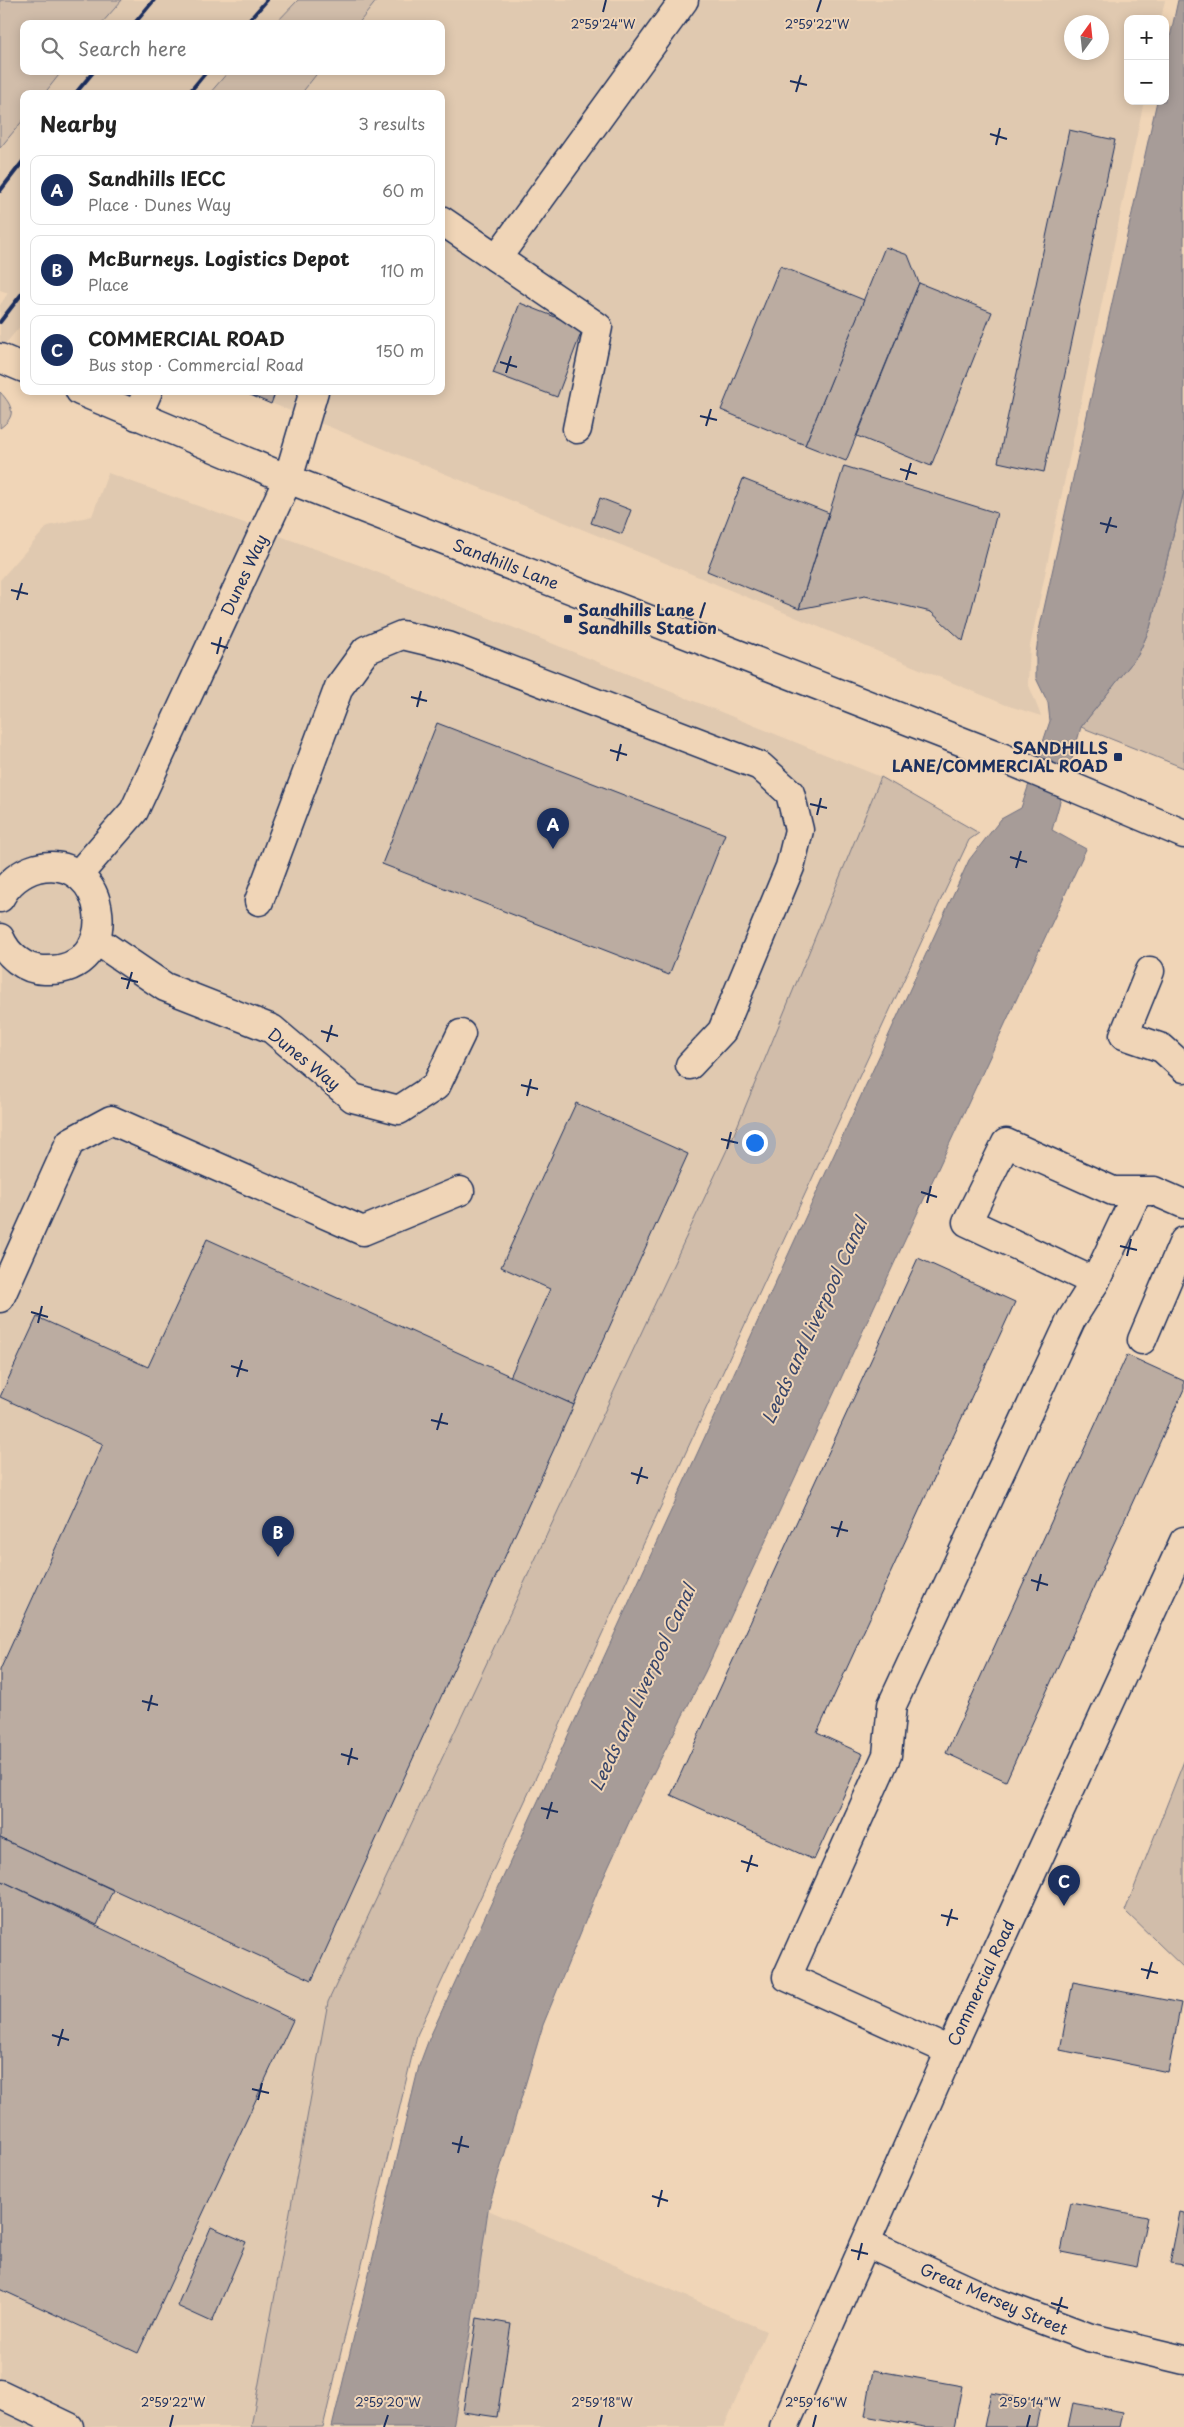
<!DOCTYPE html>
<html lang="en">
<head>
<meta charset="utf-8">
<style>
	:root { --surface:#fff; --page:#f2f2f2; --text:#222; --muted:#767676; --line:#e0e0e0; --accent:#1b2f5e }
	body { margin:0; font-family:"Playpen Sans",sans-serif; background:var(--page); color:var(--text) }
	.controls { position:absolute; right:15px; top:15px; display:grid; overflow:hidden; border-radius:10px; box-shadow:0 2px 12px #0003 }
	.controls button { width:45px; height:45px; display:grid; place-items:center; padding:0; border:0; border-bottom:1px solid var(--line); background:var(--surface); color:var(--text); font:25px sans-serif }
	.compass { position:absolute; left:1064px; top:15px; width:45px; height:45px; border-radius:50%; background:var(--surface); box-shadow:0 2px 12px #0003; rotate:15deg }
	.you { position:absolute; left:754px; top:1142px; width:18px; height:18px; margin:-12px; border:4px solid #fff; border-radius:50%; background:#1a73e8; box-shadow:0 0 0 8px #1a73e833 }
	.badge { display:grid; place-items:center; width:32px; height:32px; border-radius:50%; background:var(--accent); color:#fff; font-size:16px; font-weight:700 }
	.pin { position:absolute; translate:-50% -41px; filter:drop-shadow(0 1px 2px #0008) }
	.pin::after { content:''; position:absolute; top:26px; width:18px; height:15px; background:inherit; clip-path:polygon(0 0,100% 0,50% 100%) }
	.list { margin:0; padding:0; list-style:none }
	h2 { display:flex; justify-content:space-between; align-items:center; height:65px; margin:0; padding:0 20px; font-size:21px }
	h2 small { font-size:16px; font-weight:400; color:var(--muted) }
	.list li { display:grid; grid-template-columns:32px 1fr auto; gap:15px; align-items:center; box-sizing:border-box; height:70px; margin:0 10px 10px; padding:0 10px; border:1px solid var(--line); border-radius:10px }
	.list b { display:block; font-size:19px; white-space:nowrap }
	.list p { margin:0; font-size:16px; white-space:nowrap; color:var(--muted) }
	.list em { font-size:16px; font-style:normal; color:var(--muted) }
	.icon { flex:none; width:28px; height:28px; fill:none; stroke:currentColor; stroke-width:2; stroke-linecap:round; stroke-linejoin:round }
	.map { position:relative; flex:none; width:1184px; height:2427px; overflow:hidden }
	.search { position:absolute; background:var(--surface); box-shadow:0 2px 12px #0003; left:20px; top:20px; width:425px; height:55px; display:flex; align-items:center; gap:12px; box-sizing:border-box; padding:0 18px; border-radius:10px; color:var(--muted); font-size:19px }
	.panel { position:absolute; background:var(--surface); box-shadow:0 2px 12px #0003; left:20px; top:90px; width:425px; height:305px; border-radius:10px }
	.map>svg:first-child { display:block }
	.built { fill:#e0c9b0; fill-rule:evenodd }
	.green { fill:#d1bdaa; stroke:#767684 }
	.water { fill:#a79c98; stroke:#6f7081 }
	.building { fill:#bbaca1; stroke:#1b2f5e }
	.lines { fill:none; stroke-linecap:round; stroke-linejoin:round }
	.minor-casing { stroke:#1b2f5e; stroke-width:31 }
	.major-casing { stroke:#1b2f5e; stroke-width:31 }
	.minor { stroke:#f0d5b7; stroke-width:28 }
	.major { stroke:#f0d5b7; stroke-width:28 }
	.rail { stroke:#1b2f5e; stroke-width:4 }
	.ticks { fill:none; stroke:#1b2f5e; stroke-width:2 }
	.poi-dot { fill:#1b2f5e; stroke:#f0d5b7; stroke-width:2 }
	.labels { text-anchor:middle; stroke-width:4; stroke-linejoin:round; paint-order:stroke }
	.street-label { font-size:16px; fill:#1b2f5e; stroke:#f0d5b7 }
	.poi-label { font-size:16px; font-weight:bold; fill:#1b2f5e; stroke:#f0d5b7; text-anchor:start }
	.water-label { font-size:18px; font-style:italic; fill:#37456a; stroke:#f0d5b7 }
	.ticks-label { font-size:12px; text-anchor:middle; fill:#1b2f5e; stroke:#f0d5b7; stroke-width:4; stroke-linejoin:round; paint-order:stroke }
</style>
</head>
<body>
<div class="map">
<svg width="1184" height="2427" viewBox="0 0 1184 2427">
	<rect width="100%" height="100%" fill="#f0d5b7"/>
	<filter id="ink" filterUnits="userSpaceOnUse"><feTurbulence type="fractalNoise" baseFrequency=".02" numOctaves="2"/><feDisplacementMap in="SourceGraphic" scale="10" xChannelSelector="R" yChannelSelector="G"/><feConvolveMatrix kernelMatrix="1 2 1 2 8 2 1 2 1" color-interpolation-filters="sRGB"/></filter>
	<g filter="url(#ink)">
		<g class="built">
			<path d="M122 0H298L275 24H101Z"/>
			<path d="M377 0H1165L1161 19H1128V101H1144L1030 646 1028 683 1041 716 1006 705 658 560 241 391H441V94H301L319 71H441V24H358ZM1072 22H1102V52H1072Z"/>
			<path d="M62 71H229L209 94H44Z"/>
			<path d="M24 119V322L0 350V305L8 293 0 290V148Z"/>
			<path d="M108 473 359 565 881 777 979 833 969 840 937 908 417 2035 323 2427H0V580L48 526 92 516Z"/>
			<path d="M488 2210 766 2331 724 2427H453L471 2328Z"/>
		</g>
		<g class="green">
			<path d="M0 0H122L101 24H24V71H62L44 94H24V119L0 148Z"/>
			<path d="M298 0H377L358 24H275Z"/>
			<path d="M229 71H319L301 94H209Z"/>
			<path d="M0 392C13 406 17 416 0 428Z"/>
			<path d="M1184 491V768L1081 727 1138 655 1150 628Z"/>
			<path d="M881 777 979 833 969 840 937 908 417 2035 323 2427H251L328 2002 732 1139Z"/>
			<path d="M1184 1761V1968L1125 1911Z"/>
		</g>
		<path class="water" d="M1178 0H1184V491L1150 628 1138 655 1081 727 1052 830 1086 849 705 1672 635 1809 598 1890 543 2025 488 2210 471 2328 453 2427H332L419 2066 429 2039 969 860 1001 819 1021 808 1050 721 1048 703 1036 678V654L1039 631 1157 101H1165V61Z"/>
		<g class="building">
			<path d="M1069 130 1115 140 1044 472 998 462Z"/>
			<path d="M885 247 908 255 919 283 846 461 805 445Z"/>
			<path d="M780 266 864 300 805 445 721 410Z"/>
			<path d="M919 283 992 312 931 466 857 436Z"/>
			<path d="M520 303 583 328 557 397 493 373Z"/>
			<path d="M241 391H276L271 404Z"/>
			<path d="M844 466 997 513 963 641 931 612 865 596 799 609Z"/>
			<path d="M743 479 829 513 799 609 707 571Z"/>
			<path d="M600 498 631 510 622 534 591 523Z"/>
			<path d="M437 723 725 834 669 975 382 864Z"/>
			<path d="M576 1103 688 1154 574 1405 510 1377 550 1289 501 1267Z"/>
			<path d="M207 1239 574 1405 312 1980 0 1838V1670L103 1444 0 1397 37 1317 148 1367Z"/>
			<path d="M918 1258 1015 1302 817 1733 863 1754 814 1860 671 1795Z"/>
			<path d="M1127 1355 1184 1381V1389L1006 1781 946 1753Z"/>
			<path d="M0 1838 113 1890 97 1925 0 1880Z"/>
			<path d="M0 1880 293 2020 138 2353 0 2289Z"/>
			<path d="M1073 1982 1181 2003 1168 2072 1060 2050Z"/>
			<path d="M1071 2202 1147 2217 1137 2267 1061 2252Z"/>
			<path d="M1180 2212 1184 2213V2265L1170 2263Z"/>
			<path d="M211 2227 246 2242 212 2322 177 2306Z"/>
			<path d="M477 2318 511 2324 497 2417 463 2412Z"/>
			<path d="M873 2370 962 2386 954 2427H925L865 2416Z"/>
			<path d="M991 2393 1041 2402 1036 2427H984Z"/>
			<path d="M1073 2403 1123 2412 1120 2427H1068Z"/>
		</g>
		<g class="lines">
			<g class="minor-casing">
				<g id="minor">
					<path d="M441 220 598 327 577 429"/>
					<path d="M497 258 684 0"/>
					<path d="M137 416 148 391"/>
					<path d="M78 875 134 811 288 479 314 391"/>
					<path d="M0 898C8 883 20 873 37 868 110 850 125 974 44 970 25 970 7 955 0 938"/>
					<path d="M259 901 339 687 366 650 402 635 448 646 760 766 790 793 799 830 790 867 722 1031 690 1065"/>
					<path d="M96 940 165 987 272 1029 353 1098 399 1110 436 1086 461 1034"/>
					<path d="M1150 971 1124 1035 1162 1048 1184 1068"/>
					<path d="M1138 1191 1095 1282 967 1222 1006 1143 1113 1191H1154L1184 1204"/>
					<path d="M0 1298 70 1142 111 1120 363 1231 460 1191"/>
					<path d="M1142 1340 1184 1241"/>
					<path d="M950 2051 787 1977 887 1755 892 1705 1071 1320 1095 1282"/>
					<path d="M866 2243 995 2302 1088 2337 1184 2360"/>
					<path d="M0 2394 69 2427"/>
				</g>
			</g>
			<g class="major-casing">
				<g id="major">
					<path d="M0 358 24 368"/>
					<path d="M80 391 288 479 994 754 1184 834"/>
					<path d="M784 2427 950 2051 1184 1541"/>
				</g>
			</g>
			<use href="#minor" class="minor"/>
			<use href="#major" class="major"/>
			<g class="rail">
				<path d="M134 24 154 0"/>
				<path d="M246 24 267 0"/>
				<path d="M75 94 94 71"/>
				<path d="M188 94 207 71"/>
				<path d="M0 191 24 160"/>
				<path d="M0 322 24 291"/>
			</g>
		</g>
	</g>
	<path class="ticks" d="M603 12 606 0M817 12 821 0M790 81 807 85M796 92 801 75M990 134 1007 139M996 145 1000 128M500 362 517 367M506 373 511 356M700 416 717 420M706 426 711 409M900 469 917 474M906 480 911 463M1100 523 1117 527M1106 533 1111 517M11 590 28 594M17 600 22 583M211 643 228 648M217 654 221 637M411 697 427 701M417 707 421 691M610 750 627 755M617 761 621 744M810 804 827 808M817 815 821 798M1010 857 1027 862M1016 868 1021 851M121 978 138 982M127 989 132 972M321 1031 338 1036M327 1042 332 1025M521 1085 538 1089M527 1096 531 1079M721 1139 738 1143M727 1149 731 1132M921 1192 937 1197M927 1203 931 1186M1120 1246 1137 1250M1127 1256 1131 1239M31 1312 48 1317M38 1323 42 1306M231 1366 248 1371M237 1377 242 1360M431 1420 448 1424M437 1430 442 1413M631 1473 648 1478M637 1484 642 1467M831 1527 848 1531M837 1537 842 1521M1031 1580 1048 1585M1037 1591 1041 1574M142 1701 158 1705M148 1711 152 1695M341 1754 358 1759M348 1765 352 1748M541 1808 558 1812M547 1819 552 1802M741 1861 758 1866M747 1872 752 1855M941 1915 958 1919M947 1926 952 1909M1141 1969 1158 1973M1147 1979 1152 1962M52 2035 69 2040M58 2046 63 2029M252 2089 269 2093M258 2100 262 2083M452 2143 469 2147M458 2153 462 2136M652 2196 668 2201M658 2207 662 2190M851 2250 868 2254M858 2260 862 2243M1051 2303 1068 2308M1057 2314 1062 2297M170 2427 173 2415M384 2427 388 2415M599 2427 602 2415M813 2427 816 2415M1027 2427 1030 2415"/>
	<g class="poi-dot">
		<rect x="563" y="614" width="10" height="10" rx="2.5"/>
		<rect x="1113" y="752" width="10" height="10" rx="2.5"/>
	</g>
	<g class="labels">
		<g class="street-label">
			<text transform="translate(506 564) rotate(21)" y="6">Sandhills Lane</text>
			<text transform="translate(244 575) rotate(-65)" y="6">Dunes Way</text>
			<text transform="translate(304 1059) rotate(39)" y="6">Dunes Way</text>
			<text transform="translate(981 1983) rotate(-65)" y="6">Commercial Road</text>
			<text transform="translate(994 2299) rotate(23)" y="6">Great Mersey Street</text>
		</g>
		<g class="poi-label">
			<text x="578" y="616">Sandhills Lane /<tspan x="578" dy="18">Sandhills Station</tspan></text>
			<text x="1108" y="754" text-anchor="end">SANDHILLS<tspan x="1108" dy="18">LANE/COMMERCIAL ROAD</tspan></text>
		</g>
		<g class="water-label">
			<text transform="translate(815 1321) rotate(-65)" y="6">Leeds and Liverpool Canal</text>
			<text transform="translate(643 1688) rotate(-65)" y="6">Leeds and Liverpool Canal</text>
		</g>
	</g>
	<g class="ticks-label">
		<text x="603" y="29">2°59'24"W</text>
		<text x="817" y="29">2°59'22"W</text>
		<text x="173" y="2407">2°59'22"W</text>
		<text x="388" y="2407">2°59'20"W</text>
		<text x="602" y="2407">2°59'18"W</text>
		<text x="816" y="2407">2°59'16"W</text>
		<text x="1030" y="2407">2°59'14"W</text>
	</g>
</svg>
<div class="controls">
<button>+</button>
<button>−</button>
</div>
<svg class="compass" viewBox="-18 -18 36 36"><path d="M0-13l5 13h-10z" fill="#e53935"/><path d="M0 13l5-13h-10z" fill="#767676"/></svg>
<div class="you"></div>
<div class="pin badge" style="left:553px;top:849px">A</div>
<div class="pin badge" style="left:278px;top:1557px">B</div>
<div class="pin badge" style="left:1064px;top:1906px">C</div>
<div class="search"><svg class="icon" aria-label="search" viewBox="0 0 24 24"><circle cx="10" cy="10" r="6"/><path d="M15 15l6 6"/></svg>Search here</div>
<section class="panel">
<h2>Nearby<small>3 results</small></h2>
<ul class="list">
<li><span class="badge">A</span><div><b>Sandhills IECC</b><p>Place · Dunes Way</p></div><em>60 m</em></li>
<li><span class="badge">B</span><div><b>McBurneys. Logistics Depot</b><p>Place</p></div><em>110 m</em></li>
<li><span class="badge">C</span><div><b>COMMERCIAL ROAD</b><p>Bus stop · Commercial Road</p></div><em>150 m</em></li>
</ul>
</section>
</div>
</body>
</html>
